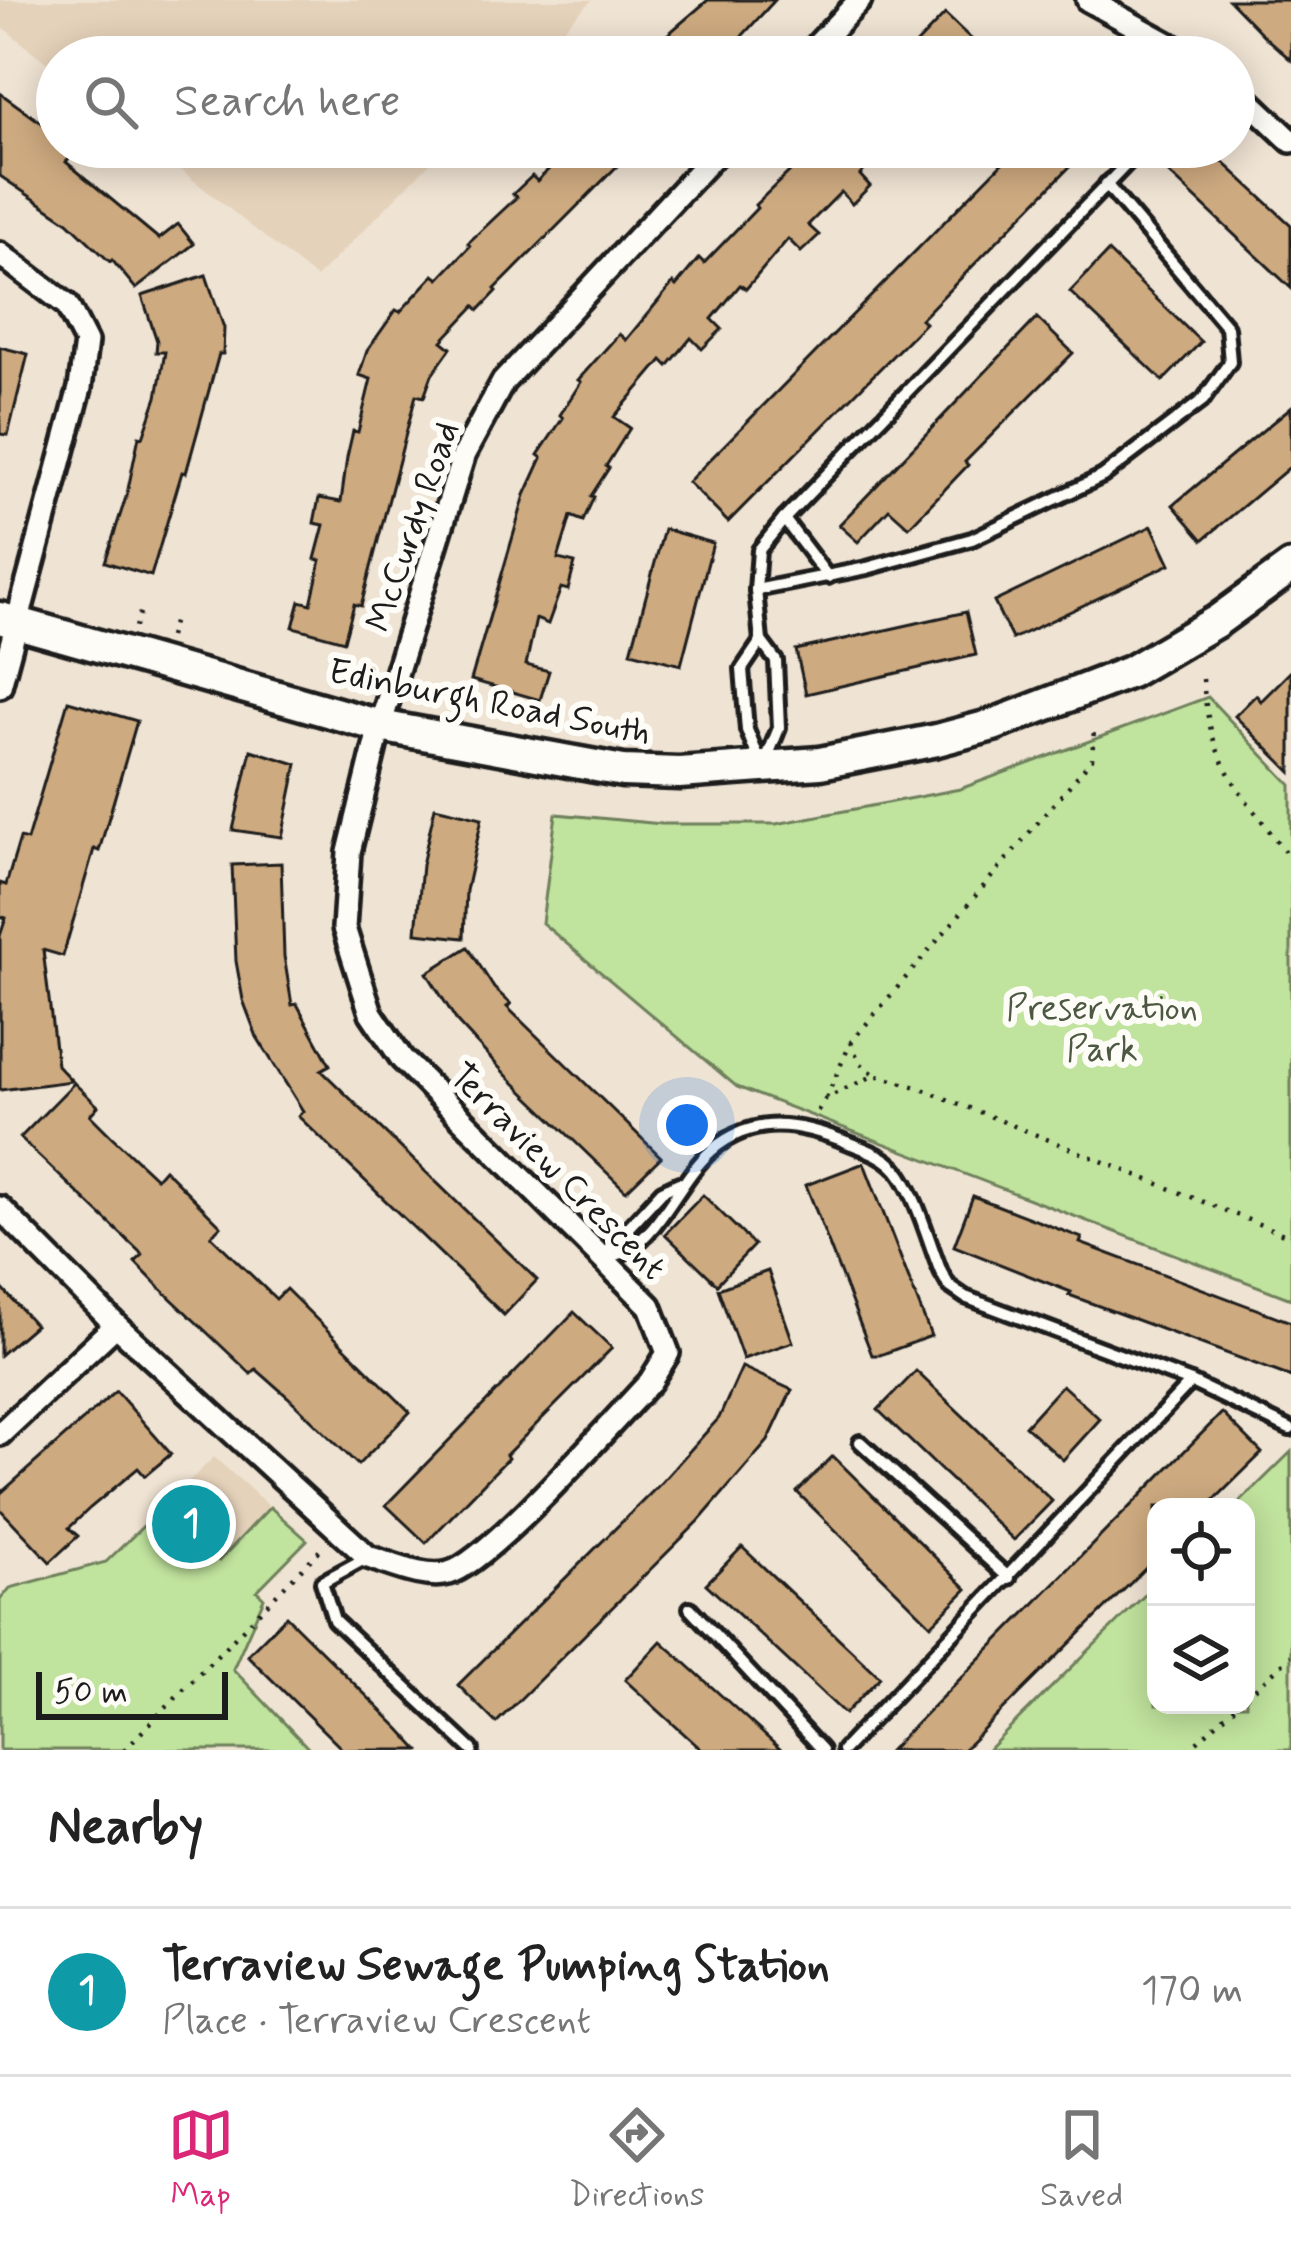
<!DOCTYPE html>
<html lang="en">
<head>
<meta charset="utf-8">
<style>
	:root { --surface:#fff; --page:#f2f2f2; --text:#222; --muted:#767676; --line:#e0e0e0; --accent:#db2777 }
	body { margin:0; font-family:Mynerve,sans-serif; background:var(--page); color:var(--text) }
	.controls { position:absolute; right:36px; bottom:36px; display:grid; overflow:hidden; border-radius:24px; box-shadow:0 6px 30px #0003 }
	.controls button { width:108px; height:108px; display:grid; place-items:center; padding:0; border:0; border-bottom:3px solid var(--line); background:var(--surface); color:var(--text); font:60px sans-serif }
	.scale { position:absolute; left:36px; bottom:30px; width:192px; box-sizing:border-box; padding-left:12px; border:6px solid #1c1c1c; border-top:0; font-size:33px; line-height:42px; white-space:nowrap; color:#1c1c1c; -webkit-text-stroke:9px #fdfcf7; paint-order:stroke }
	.you { position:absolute; left:687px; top:1125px; width:42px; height:42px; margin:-30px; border:9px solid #fff; border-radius:50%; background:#1a73e8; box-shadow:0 0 0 18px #1a73e833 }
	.badge { display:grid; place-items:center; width:78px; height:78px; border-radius:50%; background:var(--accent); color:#fff; font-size:39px; font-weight:700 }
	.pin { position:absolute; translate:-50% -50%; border:6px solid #fff; box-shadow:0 3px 12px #0006 }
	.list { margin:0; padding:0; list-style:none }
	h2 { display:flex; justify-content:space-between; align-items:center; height:156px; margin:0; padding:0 48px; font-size:51px }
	h2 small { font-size:39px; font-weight:400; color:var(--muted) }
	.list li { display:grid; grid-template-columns:78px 1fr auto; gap:36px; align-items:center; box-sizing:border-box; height:168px; padding:0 48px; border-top:3px solid var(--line) }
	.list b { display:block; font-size:45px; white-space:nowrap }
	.list p { margin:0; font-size:39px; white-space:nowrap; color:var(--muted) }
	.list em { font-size:39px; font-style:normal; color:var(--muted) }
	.icon { flex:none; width:66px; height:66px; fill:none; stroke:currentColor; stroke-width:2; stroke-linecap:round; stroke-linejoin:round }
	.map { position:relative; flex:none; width:1291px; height:1750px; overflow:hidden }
	.search { position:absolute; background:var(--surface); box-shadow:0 6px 30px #0003; left:36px; right:36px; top:36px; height:132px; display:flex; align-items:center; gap:30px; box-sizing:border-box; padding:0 42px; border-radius:66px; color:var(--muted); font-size:45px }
	.sheet { height:324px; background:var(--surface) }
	nav { display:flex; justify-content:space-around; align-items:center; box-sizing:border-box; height:168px; border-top:3px solid var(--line); background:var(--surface); font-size:33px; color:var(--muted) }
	nav a { display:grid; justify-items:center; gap:6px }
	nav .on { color:var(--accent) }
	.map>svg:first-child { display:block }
	.built { fill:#e5d2ba }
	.green { fill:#c0e39d; stroke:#6e805c; stroke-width:3 }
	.building { fill:#ceaa80; stroke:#1c1c1c; stroke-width:3 }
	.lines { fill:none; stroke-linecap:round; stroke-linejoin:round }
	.service-casing { stroke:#1c1c1c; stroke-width:20 }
	.minor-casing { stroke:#1c1c1c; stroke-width:30 }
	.secondary-casing { stroke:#1c1c1c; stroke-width:39 }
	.path { stroke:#1c1c1c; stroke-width:4.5; stroke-dasharray:3 9; stroke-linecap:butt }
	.service { stroke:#fdfcf7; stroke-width:10 }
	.minor { stroke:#fdfcf7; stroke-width:21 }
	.secondary { stroke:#fdfcf7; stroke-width:30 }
	.labels { text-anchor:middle; stroke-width:12; stroke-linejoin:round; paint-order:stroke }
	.street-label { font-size:36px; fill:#1c1c1c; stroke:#fdfcf7 }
	.park-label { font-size:36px; fill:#4d5843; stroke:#fdfcf7 }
</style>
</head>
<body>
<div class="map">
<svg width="1291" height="1750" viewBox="0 0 1291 1750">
	<rect width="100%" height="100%" fill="#efe3d3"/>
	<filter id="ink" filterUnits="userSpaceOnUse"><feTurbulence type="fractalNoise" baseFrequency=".00833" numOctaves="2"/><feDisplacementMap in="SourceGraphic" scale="24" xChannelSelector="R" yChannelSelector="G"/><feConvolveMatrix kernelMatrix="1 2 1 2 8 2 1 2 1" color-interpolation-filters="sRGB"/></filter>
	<g filter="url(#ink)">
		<g class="built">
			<path d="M0 0H592L535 57H57V71L0 25Z"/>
			<path d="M152 147H446L316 278Z"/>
			<path d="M214 1457 270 1507 219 1562 162 1508Z"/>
		</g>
		<g class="green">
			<path d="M1208 697 1291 785V1299L737 1087 542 923 556 814 662 824H776L960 789Z"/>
			<path d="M1291 1452V1750H988L1156 1584V1705H1246V1507H1235Z"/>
			<path d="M270 1507 307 1540 257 1591 264 1598 233 1669 310 1750H0V1600L10 1588 106 1562 162 1508 219 1561Z"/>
		</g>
		<g class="building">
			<path d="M708 0H775L723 57H652L665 44 661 40Z"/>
			<path d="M1229 0H1291V60L1267 39Z"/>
			<path d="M945 14 990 57H904Z"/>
			<path d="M0 93 57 134V147H77L66 162 159 239 178 224 194 244 136 289 112 260 110 262 68 222 0 176Z"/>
			<path d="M571 147H636L495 289 497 291 479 310 475 306 442 341 451 348 432 375 424 397 416 395 361 606 354 604 344 641 293 627 300 601 311 604 321 560 315 559 324 525 314 523 319 498 341 502 347 457 353 431 358 432 371 379 359 375 367 351 396 310 400 312 434 275 439 279 470 246 468 243 517 197 513 194 532 176 537 181Z"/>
			<path d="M815 147H886L860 175 870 186 852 204 841 192 808 225 819 235 801 252 788 239 746 289 740 285 712 319 722 329 702 349 691 338 668 366 662 360 614 417 630 428 606 466 609 468 591 496 594 497 583 521 571 516 558 559 575 563 568 590 561 588 548 624 536 619 526 665 549 671 540 700 471 680 525 495 542 458 538 455 563 418 560 415 581 382 578 380 619 334 626 340 673 283 676 286 699 258 704 263 757 208 755 205Z"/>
			<path d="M1018 147H1089L921 319 925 323 728 522 688 482Z"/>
			<path d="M1177 147H1207L1291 225V288L1160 165Z"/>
			<path d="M1108 252 1201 342 1163 381 1070 292Z"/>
			<path d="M206 275 224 328 223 354H219L186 473 182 472 151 576 105 562 127 494 139 436 143 437 157 397 165 352H156L157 341 142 296Z"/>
			<path d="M1037 318 1073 353 965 462 968 465 909 527 889 509 858 542 839 525Z"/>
			<path d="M0 347 28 354 8 435 0 434Z"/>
			<path d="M1291 407V466L1203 540 1173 505Z"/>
			<path d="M1152 526 1170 564 1012 639 994 602Z"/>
			<path d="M664 529 713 543 681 665 631 652Z"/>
			<path d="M966 612 976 655 806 694 796 650Z"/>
			<path d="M1291 671V772L1235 716 1256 695 1261 701Z"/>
			<path d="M68 701 137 721 99 851 94 849 63 956 43 950 57 1065 72 1081 0 1090V936L6 918 0 916V883L6 885 20 838 27 840Z"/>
			<path d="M251 750 297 764 282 837 233 830Z"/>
			<path d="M435 807 482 818 466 891 464 938 416 933 422 865Z"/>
			<path d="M281 863 284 956 292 1005 297 1004 330 1065 321 1070 537 1280 504 1315 298 1116 303 1111 257 1037 243 1000 236 961 232 865Z"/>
			<path d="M468 947 494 988 511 1004 507 1007 661 1157 626 1191 508 1077 458 1023 427 973Z"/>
			<path d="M74 1083 98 1106 90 1115 112 1137 156 1178 164 1169 221 1226 211 1236 276 1299 286 1289 410 1412 358 1465 288 1397 256 1369 251 1374 160 1288 135 1262 143 1255 20 1138Z"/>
			<path d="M864 1163 931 1336 880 1355H872L806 1185Z"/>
			<path d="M703 1195 754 1245 717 1284 665 1234Z"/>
			<path d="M973 1196 1082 1238 1080 1243 1291 1322V1377L1069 1295 1071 1292 954 1246Z"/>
			<path d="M768 1271 793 1342 743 1359 718 1289Z"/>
			<path d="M0 1286 35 1325 0 1355Z"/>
			<path d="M574 1312 612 1348 506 1455 508 1458 426 1543 386 1505Z"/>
			<path d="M742 1367 792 1390 768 1441 699 1521 496 1723 458 1685 659 1485 719 1418Z"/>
			<path d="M916 1371 1052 1501 1014 1540 878 1410Z"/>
			<path d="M1062 1385 1100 1419 1063 1460 1025 1426Z"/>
			<path d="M116 1391 171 1454 145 1476 138 1468 90 1508 69 1528 78 1536 50 1562 0 1509V1494Z"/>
			<path d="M1222 1413 1262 1453 1207 1507H1156V1558L963 1750H890Z"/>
			<path d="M833 1456 967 1589 931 1625 797 1492Z"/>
			<path d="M190 1495 210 1514 191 1533 171 1514Z"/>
			<path d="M742 1547 880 1677 845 1714 706 1584Z"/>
			<path d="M286 1616 400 1729 419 1750H343L247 1655Z"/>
			<path d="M661 1641 734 1707 781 1750H702L625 1680Z"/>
		</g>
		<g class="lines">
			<g class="service-casing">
				<g id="service">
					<path d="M784 519 828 577"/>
					<path d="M756 590 867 568 972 539 1103 476 1203 400 1230 362 1227 327 1106 184"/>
					<path d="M766 760 779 728 776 661 761 641 756 590 759 550 784 519 1143 147"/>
					<path d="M760 762 747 730 742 669 761 641"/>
					<path d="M602 1256 662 1191 679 1183"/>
					<path d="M602 1259C610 1256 622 1255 628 1250 663 1228 680 1179 711 1151 754 1114 800 1123 849 1143 867 1150 884 1155 897 1170 916 1193 929 1243 941 1272L949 1286 965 1297 1191 1382 1290 1429"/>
					<path d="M860 1442 1009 1578"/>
					<path d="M368 1557 322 1582 334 1620 472 1750"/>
					<path d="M690 1608 822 1750"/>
					<path d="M843 1750 1191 1382"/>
				</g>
			</g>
			<g class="minor-casing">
				<g id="minor">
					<path d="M1088 0 1192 57"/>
					<path d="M806 57 860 0"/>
					<path d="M1234 87 1291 141"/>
					<path d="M0 254 67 305 86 342 80 388 0 686"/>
					<path d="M0 1208 116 1325 368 1557C391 1564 426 1580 449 1573 488 1563 615 1419 650 1382L668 1353 650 1306 402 1059 371 1013 344 928 349 852 380 726 464 454 503 382 722 147"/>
					<path d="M0 1434 116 1325"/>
				</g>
			</g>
			<g class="secondary-casing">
				<path id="secondary" d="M0 618 380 726 623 771 679 773 820 763 937 740 993 725 1130 672 1217 621 1291 567"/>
			</g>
			<g class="path">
				<path d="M135 627 141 610"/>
				<path d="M169 637 174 619"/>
				<path d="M1203 679C1210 772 1242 789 1291 861"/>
				<path d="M851 1042 859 1062 875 1075"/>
				<path d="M826 1098 851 1042 1092 759 1094 730"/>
				<path d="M818 1111 826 1098 875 1075 917 1087 1291 1237"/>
				<path d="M1246 1697 1291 1656"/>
				<path d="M124 1750 323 1547"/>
				<path d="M1188 1750 1237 1705"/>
			</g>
			<use href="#service" class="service"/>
			<use href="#minor" class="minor"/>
			<use href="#secondary" class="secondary"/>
		</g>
	</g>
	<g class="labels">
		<g class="street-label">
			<text transform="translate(411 526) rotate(-71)" y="13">McCurdy Road</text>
			<text transform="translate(490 700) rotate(11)" y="13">Edinburgh Road South</text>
			<text transform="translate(559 1170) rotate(45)" y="13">Terraview Crescent</text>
		</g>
		<g class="park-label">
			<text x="1102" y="1019">Preservation<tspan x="1102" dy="41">Park</tspan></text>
		</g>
	</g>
</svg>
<div class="controls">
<button><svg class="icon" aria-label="locate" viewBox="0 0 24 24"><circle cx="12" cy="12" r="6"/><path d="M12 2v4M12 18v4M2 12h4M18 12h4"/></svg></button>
<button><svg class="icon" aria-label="layers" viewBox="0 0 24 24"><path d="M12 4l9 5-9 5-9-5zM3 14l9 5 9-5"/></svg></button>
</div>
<div class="scale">50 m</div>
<div class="you"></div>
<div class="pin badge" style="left:191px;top:1524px;background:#0f9aa8">1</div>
<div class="search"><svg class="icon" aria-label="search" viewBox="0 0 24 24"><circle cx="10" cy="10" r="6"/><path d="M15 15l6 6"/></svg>Search here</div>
</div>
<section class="sheet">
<h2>Nearby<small></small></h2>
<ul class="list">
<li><span class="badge" style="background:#0f9aa8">1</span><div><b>Terraview Sewage Pumping Station</b><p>Place · Terraview Crescent</p></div><em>170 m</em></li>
</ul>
</section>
<nav>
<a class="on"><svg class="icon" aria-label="map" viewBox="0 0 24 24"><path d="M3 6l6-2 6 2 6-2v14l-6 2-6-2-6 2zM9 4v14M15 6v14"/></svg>Map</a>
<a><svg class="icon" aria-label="directions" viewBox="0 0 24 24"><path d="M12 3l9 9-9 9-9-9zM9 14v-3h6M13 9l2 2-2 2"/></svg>Directions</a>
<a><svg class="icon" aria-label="saved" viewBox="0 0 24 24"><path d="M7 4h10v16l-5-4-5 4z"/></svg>Saved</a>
</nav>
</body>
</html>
